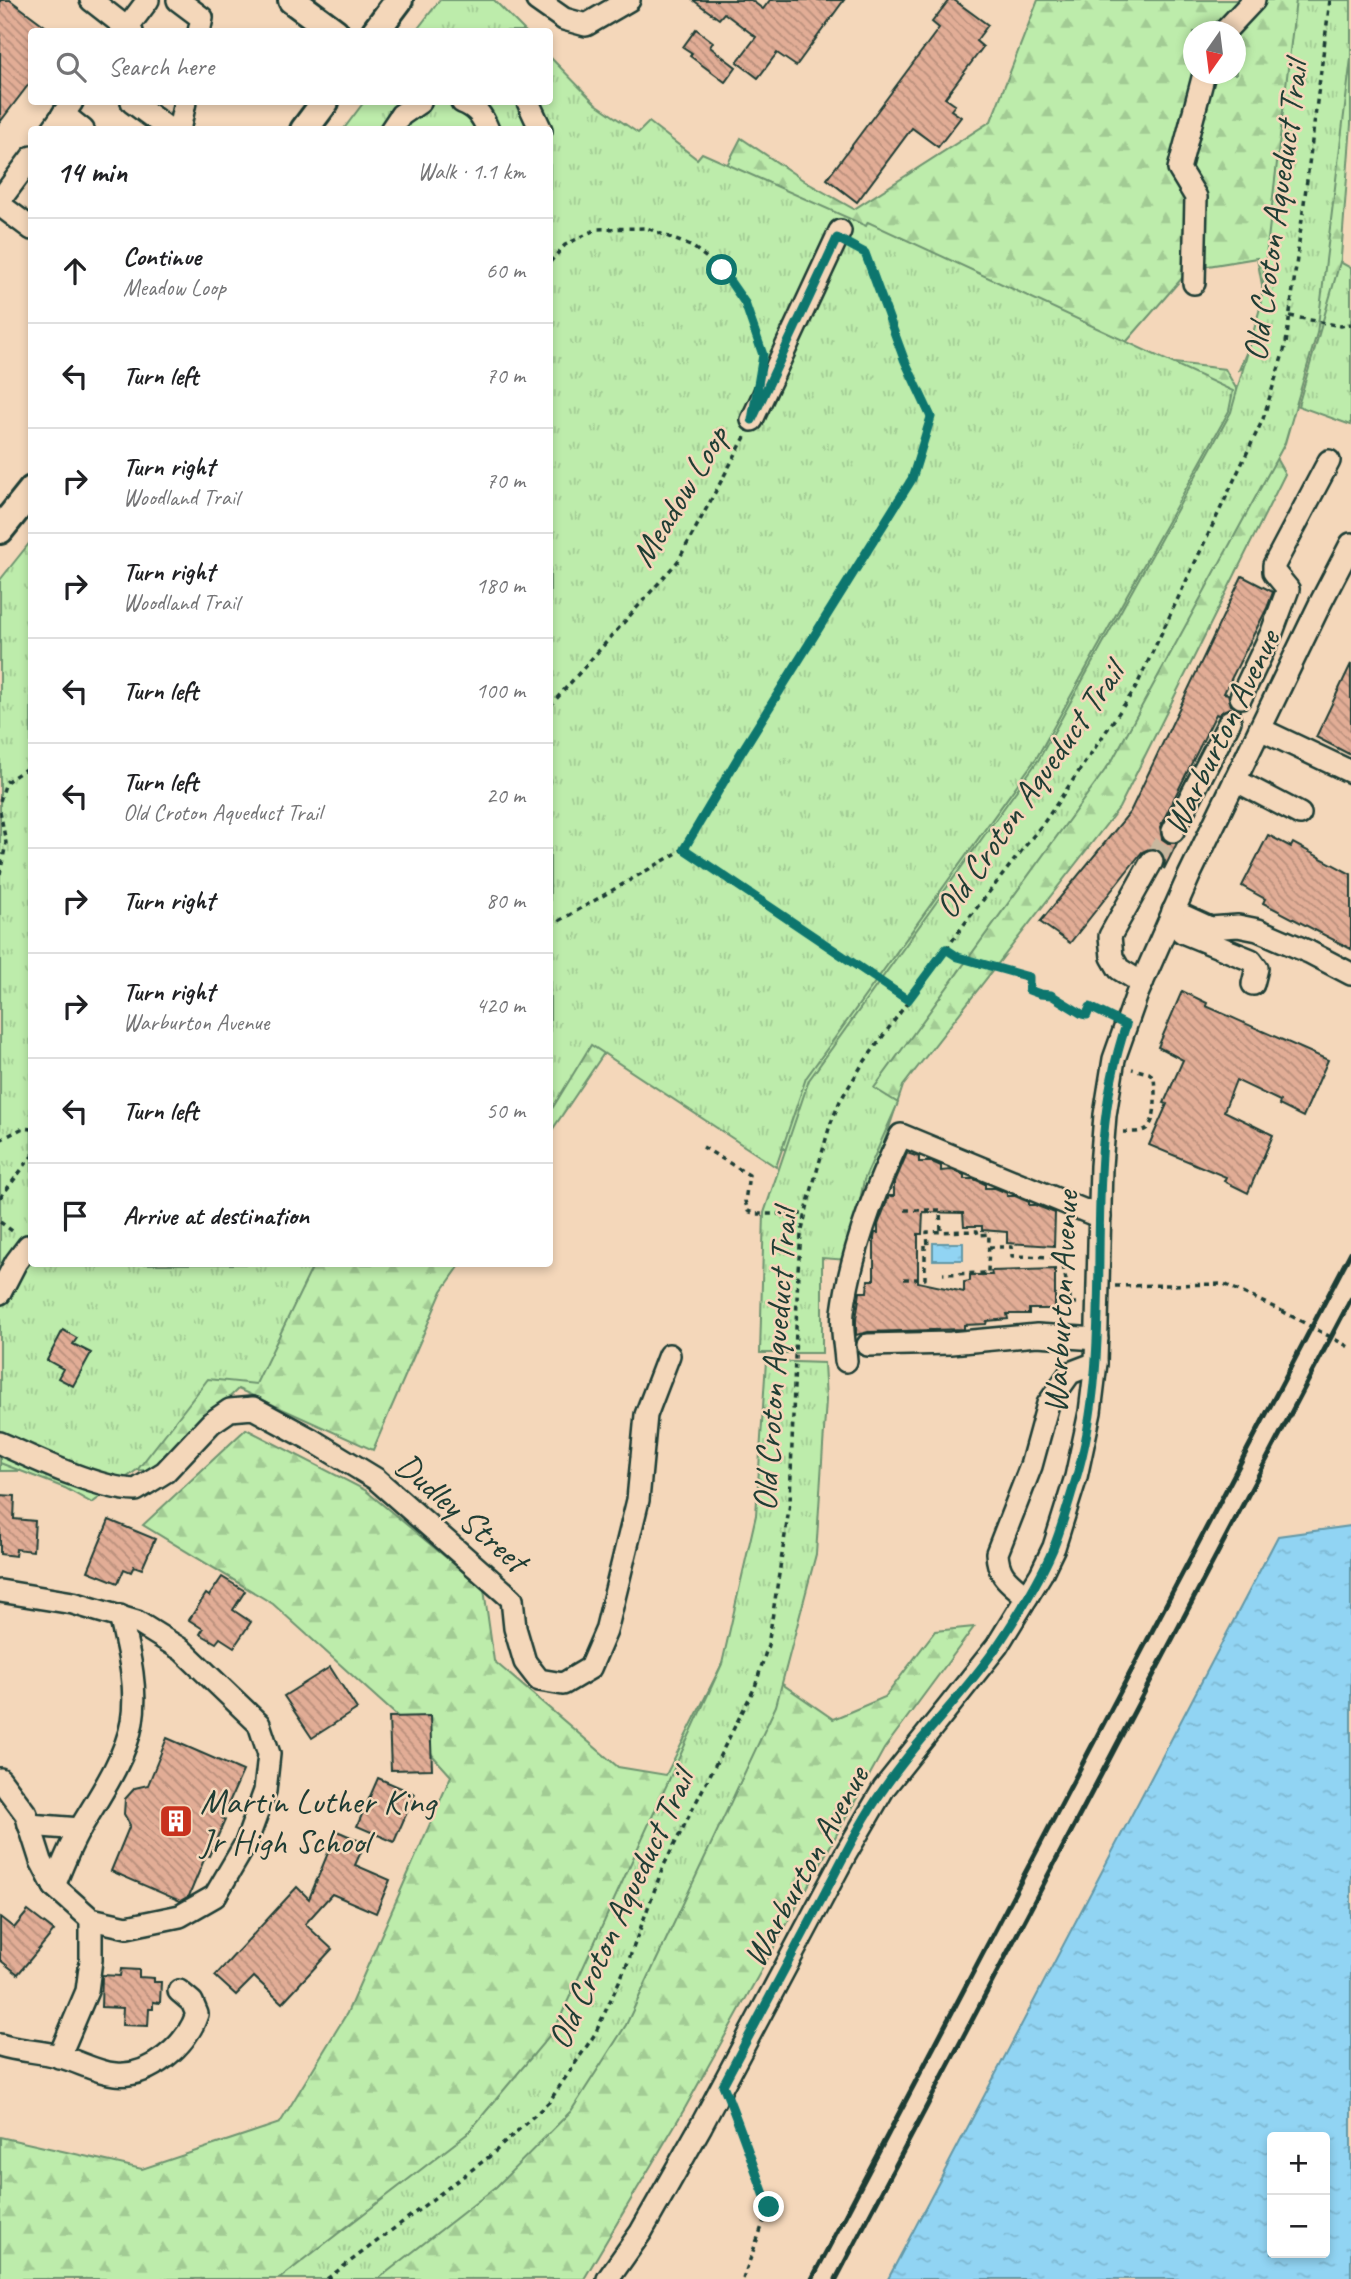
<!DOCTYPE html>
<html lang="en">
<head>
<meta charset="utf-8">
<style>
	:root { --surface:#fff; --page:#f6f6f6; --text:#202124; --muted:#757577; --line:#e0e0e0 }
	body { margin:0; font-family:Caveat,sans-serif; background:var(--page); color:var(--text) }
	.controls { position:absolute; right:21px; bottom:21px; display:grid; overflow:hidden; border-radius:7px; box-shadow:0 4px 10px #0003 }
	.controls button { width:63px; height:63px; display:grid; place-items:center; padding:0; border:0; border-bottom:2px solid var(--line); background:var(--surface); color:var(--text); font:35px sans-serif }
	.compass { position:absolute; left:1183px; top:21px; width:63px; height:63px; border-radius:50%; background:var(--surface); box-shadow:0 4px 10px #0003; rotate:194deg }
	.stop { position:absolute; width:21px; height:21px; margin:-16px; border:5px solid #0f766e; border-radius:50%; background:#fff }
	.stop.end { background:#0f766e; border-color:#fff; box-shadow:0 2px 7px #0008 }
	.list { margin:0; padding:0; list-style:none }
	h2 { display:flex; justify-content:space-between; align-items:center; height:91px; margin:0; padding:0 28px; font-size:30px }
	h2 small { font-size:23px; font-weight:400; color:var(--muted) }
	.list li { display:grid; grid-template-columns:46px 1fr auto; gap:21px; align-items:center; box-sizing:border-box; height:105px; padding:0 28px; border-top:2px solid var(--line) }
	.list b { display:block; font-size:26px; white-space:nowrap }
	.list p { margin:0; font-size:23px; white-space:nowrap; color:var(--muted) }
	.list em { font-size:23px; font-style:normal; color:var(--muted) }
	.icon { flex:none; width:38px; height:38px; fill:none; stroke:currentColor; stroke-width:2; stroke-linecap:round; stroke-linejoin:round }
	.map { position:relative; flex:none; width:1351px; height:2279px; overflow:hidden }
	.search { position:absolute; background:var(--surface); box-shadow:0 4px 10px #0003; left:28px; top:28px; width:525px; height:77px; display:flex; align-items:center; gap:18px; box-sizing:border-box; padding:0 24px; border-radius:7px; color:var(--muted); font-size:26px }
	.panel { position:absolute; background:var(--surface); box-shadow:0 4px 10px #0003; left:28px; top:126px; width:525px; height:1141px; border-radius:7px }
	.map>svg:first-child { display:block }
	.forest { fill:url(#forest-firs); stroke:#6e9470; stroke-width:2; fill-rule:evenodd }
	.park { fill:url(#park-tufts); stroke:#6e9470; stroke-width:2 }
	.water { fill:url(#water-ripples); stroke:#6398a7; stroke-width:2; fill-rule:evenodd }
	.building { fill:url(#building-back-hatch); stroke:#1f3d34; stroke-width:2 }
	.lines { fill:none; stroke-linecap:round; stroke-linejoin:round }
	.minor-tunnel { stroke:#c9b89f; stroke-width:21; stroke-dasharray:21 10; stroke-linecap:butt }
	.minor-casing { stroke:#1f3d34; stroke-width:26 }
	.major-casing { stroke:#1f3d34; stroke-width:32 }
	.path { stroke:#1f3d34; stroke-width:3.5; stroke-dasharray:5 5; stroke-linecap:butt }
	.minor { stroke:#f4d7ba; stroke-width:21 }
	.major { stroke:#f4d7ba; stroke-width:26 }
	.rail { stroke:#1f3d34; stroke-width:5 }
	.path-bridge { stroke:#1f3d34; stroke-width:3.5; stroke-dasharray:5 5; stroke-linecap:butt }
	.route { stroke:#0f766e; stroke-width:9 }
	.labels { text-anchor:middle; stroke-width:5; stroke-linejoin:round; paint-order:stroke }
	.street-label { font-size:35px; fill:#1f3d34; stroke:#f4d7ba }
	.poi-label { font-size:35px; fill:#1f3d34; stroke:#f4d7ba; text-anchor:start }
</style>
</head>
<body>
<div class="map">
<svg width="1351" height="2279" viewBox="0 0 1351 2279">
	<defs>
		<pattern id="forest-firs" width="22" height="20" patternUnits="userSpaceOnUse" patternTransform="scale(1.75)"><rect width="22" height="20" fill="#bdecab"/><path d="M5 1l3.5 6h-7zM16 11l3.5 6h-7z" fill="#a2cb94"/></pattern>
		<pattern id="park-tufts" width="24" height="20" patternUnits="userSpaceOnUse" patternTransform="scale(1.75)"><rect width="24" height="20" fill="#bdecab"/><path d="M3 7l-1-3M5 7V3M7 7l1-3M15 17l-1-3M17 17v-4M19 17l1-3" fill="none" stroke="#a2cb94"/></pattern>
		<pattern id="water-ripples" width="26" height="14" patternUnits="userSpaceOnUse" patternTransform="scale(1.75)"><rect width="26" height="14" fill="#91d4f3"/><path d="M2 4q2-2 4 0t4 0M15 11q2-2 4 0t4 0" fill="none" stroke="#7db7d1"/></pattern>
		<pattern id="building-back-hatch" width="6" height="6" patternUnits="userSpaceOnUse" patternTransform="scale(1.75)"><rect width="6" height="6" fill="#e2ad96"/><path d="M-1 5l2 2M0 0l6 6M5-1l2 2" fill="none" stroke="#b78e7b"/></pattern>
	</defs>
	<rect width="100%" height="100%" fill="#f4d7ba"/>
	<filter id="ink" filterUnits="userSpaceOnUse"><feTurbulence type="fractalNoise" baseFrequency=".0143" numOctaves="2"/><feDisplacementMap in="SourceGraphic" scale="14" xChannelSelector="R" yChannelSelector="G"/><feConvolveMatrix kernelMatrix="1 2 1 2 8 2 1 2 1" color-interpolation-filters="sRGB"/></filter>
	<g filter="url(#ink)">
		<g class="forest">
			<path d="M1038 0H1351V124L1336 323 1239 370 1266 306 1257 258 1190 269 1114 356 1225 369 1285 474 1119 808 903 1086 869 1188 732 1125 613 1040 550 1133V600L706 206 741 138 806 182 854 209 991 121ZM1194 32H1236V74H1194Z"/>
			<path d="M0 609 32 1264H461L442 1291 373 1450 238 1389 154 1470 0 1471Z"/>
			<path d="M246 1429 365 1490 484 1589 494 1661 618 1767 666 1775 730 1648 833 1719 885 1697 935 1631 974 1627 884 1749 685 2108 584 2279H0V2137L142 2169 280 2123 347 2013 451 1776 395 1714 273 1604 143 1525Z"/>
		</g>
		<g class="park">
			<path d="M440 0H494L525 31H416Z"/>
			<path d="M1296 0H1351V58L1317 333 1285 443 1113 759 874 1088 898 1103 864 1180 848 1260 822 1258V1353H760L764 1213 809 1080 1039 759 1231 412 1260 308Z"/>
			<path d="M550 57 596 104 638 133 649 122 697 159 702 153 866 226 868 222 1233 391 1229 411 1037 757 806 1078 776 1167 591 1045 550 1112V130H343L364 102H550Z"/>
			<path d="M1340 262 1351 268V425L1298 406Z"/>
			<path d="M31 541 32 1264H314L256 1384 208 1379 138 1469 92 1503 65 1488 0 1463V580Z"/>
			<path d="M766 1361 824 1363 826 1400 816 1554 776 1706 626 2025 571 2111 496 2187 378 2279H279L467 2134 555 2029 722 1664 756 1515Z"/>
		</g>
		<g class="water">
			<rect x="933" y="1243" width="30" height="17"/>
			<path d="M1351 1526V2279H888L1278 1536ZM1272 2137H1325V2253H1272Z"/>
		</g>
		<g class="building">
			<path d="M0 0H10L53 32H32V80L0 122Z"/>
			<path d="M693 0H751L763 9 770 0H844L796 66 777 53 758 78 737 62 756 37 724 13 719 19Z"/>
			<path d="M949 0H954L988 25 976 41 983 47 945 98 955 105 951 110 961 117 938 147 912 128 857 202 827 179 939 28 932 22Z"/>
			<path d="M696 29 713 42 710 47 736 67 725 82 690 56 692 53 683 47Z"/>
			<path d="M1242 576 1273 592 1267 608 1224 693 1228 694 1231 705 1241 710 1240 713 1229 708 1218 715 1216 714 1160 827 1162 839 1168 843H1177L1164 869 1165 860 1159 850 1151 848 1142 852 1070 943 1040 922 1130 812Z"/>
			<path d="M1351 664V755L1316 737Z"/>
			<path d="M1268 835 1291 847 1293 843 1351 874V949L1263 903 1265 899 1242 886Z"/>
			<path d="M1182 991 1207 1003 1206 1006 1328 1060 1303 1117 1279 1105 1280 1101 1236 1080 1224 1111 1273 1135 1248 1193 1224 1181 1226 1177 1149 1145 1167 1104 1164 1103 1183 1060 1158 1047Z"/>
			<path d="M907 1153 919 1157V1162H932L941 1166V1171L952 1170 964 1175V1179H974L985 1184V1188H995L1007 1193V1196H1015L1029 1202V1205H1035L1055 1213 1054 1246 1007 1243V1232L982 1230V1226H964L963 1213 923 1212 922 1234H918V1282L964 1292V1282L970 1281V1275H992L991 1271 1055 1269V1309H1029V1314H1007L1008 1319 987 1321 986 1324 964 1325V1329L868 1332 856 1335V1319L860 1292H867L868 1280H874V1238L875 1233H878V1225L889 1196H894V1184Z"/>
			<path d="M63 1330 77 1338 73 1344 91 1353 73 1386 58 1378 63 1369 47 1360Z"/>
			<path d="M0 1495 15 1496 14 1519 35 1521 33 1551 16 1549 15 1556 0 1554Z"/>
			<path d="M109 1520 155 1539 142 1569 134 1566 131 1572 124 1569 118 1583 88 1571Z"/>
			<path d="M222 1577 245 1591 233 1610 251 1622 234 1647 220 1638 216 1643 200 1634 203 1629 189 1620 206 1594 209 1596Z"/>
			<path d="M330 1667 357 1709 312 1738 284 1696Z"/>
			<path d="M430 1716 432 1769 391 1770 389 1717Z"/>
			<path d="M167 1738 243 1771 222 1818 225 1820 209 1856 206 1855 189 1896 180 1901 111 1871 130 1825 124 1814 125 1799 135 1788 148 1785Z"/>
			<path d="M378 1778 415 1794 394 1842 357 1826Z"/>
			<path d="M337 1831 365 1843 355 1865 390 1880 376 1913 332 1894 305 1924 332 1949 282 2003 254 1977 236 1995 215 1976 297 1887 309 1899Z"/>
			<path d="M28 1911 54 1931 18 1974 0 1960V1917L14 1928Z"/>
			<path d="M121 1969 139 1970V1977L154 1978V1982H161L160 2003 153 2002V2009H149L148 2026 122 2025 123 2008 101 2007 102 1975 120 1976Z"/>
		</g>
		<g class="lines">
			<path class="minor-tunnel" d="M1152 861 1173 831"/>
			<g class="minor-casing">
				<g id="minor">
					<path d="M91 0 132 32"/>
					<path d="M178 0 202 18 199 32"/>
					<path d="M537 0 564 19 586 25 629 0"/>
					<path d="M124 32 148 0"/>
					<path d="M1224 32 1254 0"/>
					<path d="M132 102 170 130"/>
					<path d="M462 102C476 107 482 115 488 130"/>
					<path d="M528 102 541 130"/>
					<path d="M63 114 83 130"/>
					<path d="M52 130 72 102"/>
					<path d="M179 130 185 102"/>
					<path d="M391 130 401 115 420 102"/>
					<path d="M0 200 32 157"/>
					<path d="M0 205 32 229"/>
					<path d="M1194 283 1196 197 1179 169 1204 74"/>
					<path d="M752 420 840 231"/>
					<path d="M1241 697 1272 632 1288 589 1274 572V565L1329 461"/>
					<path d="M1260 729 1351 772"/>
					<path d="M1235 780 1300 814"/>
					<path d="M1173 831 1230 721"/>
					<path d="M1173 911 1210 928 1238 926 1258 930 1309 952 1351 974"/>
					<path d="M1182 932 1251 960 1257 968 1253 984"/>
					<path d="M1142 983 1119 969 1112 957 1110 936 1152 861"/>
					<path d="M0 1293 16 1262 28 1246 32 1247"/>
					<path d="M868 1345 951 1343 1037 1335 1097 1339"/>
					<path d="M846 1361C845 1346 841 1328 843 1312 851 1253 875 1189 901 1135L1100 1217"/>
					<path d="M0 1443C35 1459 98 1489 136 1490L165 1472 211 1423 230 1410 253 1408 312 1440 376 1479 512 1599 515 1628 525 1662 539 1680 563 1684 590 1668 606 1631 638 1500 646 1415 669 1355"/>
					<path d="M0 1591 73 1603 137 1622 182 1650 259 1724 269 1754 265 1791 246 1843 215 1896 180 1916 127 1927 91 1919 54 1886 41 1861 26 1814 0 1779"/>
					<path d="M1027 1597C1010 1582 998 1577 997 1553L1031 1466 1048 1404 1070 1373 1096 1363"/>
					<path d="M29 1825 80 1829"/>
					<path d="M54 1886C62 1866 70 1845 81 1827 99 1797 126 1757 132 1722 138 1686 128 1650 120 1616"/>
					<path d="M0 2045C19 2051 39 2051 58 2056 78 2061 95 2072 115 2074 149 2078 187 2045 197 2014L192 2002 179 1991"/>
					<path d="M59 2057 87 1991 91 1960V1919"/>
					<path d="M608 2279 641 2232 701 2126 845 1855 884 1788 997 1646 1041 1574 1054 1547 1076 1477 1090 1412 1096 1363 1101 1166 1105 1115 1114 1059 1137 994 1189 876 1321 602 1351 544"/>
				</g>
			</g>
			<g class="major-casing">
				<g id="major">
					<path d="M292 0 335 32"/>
					<path d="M375 32 399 0"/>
					<path d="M304 130 325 102"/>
					<path d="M0 530 32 490"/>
				</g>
			</g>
			<g class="path">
				<path d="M550 262 565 245 597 229 647 228 693 247 722 270 745 303 762 352"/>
				<path d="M1290 316 1341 326 1351 324"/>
				<path d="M550 706 678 561 745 437"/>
				<path d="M0 801 6 782 27 768 32 755"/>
				<path d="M0 811 6 843 0 874"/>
				<path d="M684 849 908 1000"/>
				<path d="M550 923 554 924 684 849 739 756 911 479 931 417 904 359 865 253 854 247"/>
				<path d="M946 949 958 957 1029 977V990C1038 993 1045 992 1051 995 1064 1000 1072 1011 1087 1015L1090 1007 1109 1016"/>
				<path d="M1123 1132C1130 1132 1140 1133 1146 1129 1158 1121 1155 1090 1154 1077L1149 1073 1132 1069"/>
				<path d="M0 1140 23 1128 32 1129"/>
				<path d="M703 1147 749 1175 745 1201 748 1211 756 1214H806"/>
				<path d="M0 1198 32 1156"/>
				<path d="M905 1210H940L941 1231"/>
				<path d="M0 1222 15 1233"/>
				<path d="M989 1247H1012V1256L1061 1257 1071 1303H1077"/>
				<path d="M904 1279H925V1245L928 1246 927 1232 977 1231 978 1235 989 1234 988 1273 943 1274"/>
				<path d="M1115 1286 1224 1284 1282 1311"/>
				<path d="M732 2106 769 2207 743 2279"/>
				<path d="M327 2279 490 2156 549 2102 595 2034 628 1962 663 1867 755 1687 768 1645 790 1503 798 1270 801 1235 809 1199 830 1125 840 1101 862 1065 968 919 1045 821 1135 689 1263 419 1286 344 1330 0"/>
			</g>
			<use href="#minor" class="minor"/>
			<use href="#major" class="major"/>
			<g class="rail">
				<path d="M812 2279 1351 1252"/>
				<path d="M836 2279 1351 1299"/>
			</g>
			<path class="path-bridge" d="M1282 1311 1351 1348"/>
		</g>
	</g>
	<g class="lines" filter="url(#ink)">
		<path class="route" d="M722 270 745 303 763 355 752 420 837 238 865 253 904 359 931 417 912 479 739 756 684 849 908 1000 946 949 958 957 1029 977V990L1040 994 1051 995 1082 1014 1087 1015 1090 1007 1126 1025C1076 1172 1121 1333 1075 1482 1068 1504 1062 1527 1053 1549 1039 1582 1018 1615 998 1645 964 1695 919 1737 885 1787 859 1823 840 1865 819 1904 787 1964 755 2024 723 2085 740 2125 753 2166 769 2207"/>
	</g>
	<defs>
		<g id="building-square" transform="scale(1.75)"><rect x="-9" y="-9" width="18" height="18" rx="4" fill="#c8321e" stroke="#f4d7ba"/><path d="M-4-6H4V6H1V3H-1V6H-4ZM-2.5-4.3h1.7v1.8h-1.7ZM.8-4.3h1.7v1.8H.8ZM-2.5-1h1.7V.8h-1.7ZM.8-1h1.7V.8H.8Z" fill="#fff"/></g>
	</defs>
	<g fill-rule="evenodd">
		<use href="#building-square" x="176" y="1821"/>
	</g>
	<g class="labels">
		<g class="street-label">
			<text transform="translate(1275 211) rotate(-82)" y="12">Old Croton Aqueduct Trail</text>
			<text transform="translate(679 496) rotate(-59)" y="12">Meadow Loop</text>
			<text transform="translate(1221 732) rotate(-64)" y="12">Warburton Avenue</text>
			<text transform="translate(1029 790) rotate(-55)" y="12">Old Croton Aqueduct Trail</text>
			<text transform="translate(1060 1302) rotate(-87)" y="12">Warburton Avenue</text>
			<text transform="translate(774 1360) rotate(-86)" y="12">Old Croton Aqueduct Trail</text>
			<text transform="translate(462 1512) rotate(41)" y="12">Dudley Street</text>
			<text transform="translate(805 1866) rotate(-61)" y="12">Warburton Avenue</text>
			<text transform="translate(620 1909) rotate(-65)" y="12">Old Croton Aqueduct Trail</text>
		</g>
		<g class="poi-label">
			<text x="200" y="1813">Martin Luther King<tspan x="200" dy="40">Jr High School</tspan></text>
		</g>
	</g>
</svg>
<div class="controls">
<button>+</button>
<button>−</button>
</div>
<svg class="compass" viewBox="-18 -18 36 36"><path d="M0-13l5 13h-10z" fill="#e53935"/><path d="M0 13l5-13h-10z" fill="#757577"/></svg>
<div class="stop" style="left:722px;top:270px"></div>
<div class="stop end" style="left:769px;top:2207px"></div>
<div class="search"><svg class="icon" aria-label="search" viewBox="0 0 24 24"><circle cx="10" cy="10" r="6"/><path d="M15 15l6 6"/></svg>Search here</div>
<section class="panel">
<h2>14 min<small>Walk · 1.1 km</small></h2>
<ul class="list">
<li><svg class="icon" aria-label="ahead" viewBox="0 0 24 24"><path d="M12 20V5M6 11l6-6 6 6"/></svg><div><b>Continue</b><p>Meadow Loop</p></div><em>60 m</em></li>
<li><svg class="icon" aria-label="left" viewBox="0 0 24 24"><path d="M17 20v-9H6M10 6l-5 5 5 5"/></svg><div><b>Turn left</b></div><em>70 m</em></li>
<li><svg class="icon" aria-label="right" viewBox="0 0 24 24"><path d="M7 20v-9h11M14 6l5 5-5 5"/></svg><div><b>Turn right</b><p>Woodland Trail</p></div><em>70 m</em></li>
<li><svg class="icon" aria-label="right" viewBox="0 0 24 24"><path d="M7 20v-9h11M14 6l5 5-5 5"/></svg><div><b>Turn right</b><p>Woodland Trail</p></div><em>180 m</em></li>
<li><svg class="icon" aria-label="left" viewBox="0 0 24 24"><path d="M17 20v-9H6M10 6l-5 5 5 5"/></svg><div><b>Turn left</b></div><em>100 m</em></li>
<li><svg class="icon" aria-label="left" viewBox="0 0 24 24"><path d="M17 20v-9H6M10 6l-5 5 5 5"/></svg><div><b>Turn left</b><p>Old Croton Aqueduct Trail</p></div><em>20 m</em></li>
<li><svg class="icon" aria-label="right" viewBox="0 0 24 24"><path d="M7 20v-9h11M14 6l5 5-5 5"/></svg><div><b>Turn right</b></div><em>80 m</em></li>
<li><svg class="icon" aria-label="right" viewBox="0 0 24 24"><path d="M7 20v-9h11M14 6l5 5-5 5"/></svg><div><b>Turn right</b><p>Warburton Avenue</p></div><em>420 m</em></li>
<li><svg class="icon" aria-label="left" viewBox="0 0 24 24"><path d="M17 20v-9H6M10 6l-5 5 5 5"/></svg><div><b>Turn left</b></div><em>50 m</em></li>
<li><svg class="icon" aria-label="arrive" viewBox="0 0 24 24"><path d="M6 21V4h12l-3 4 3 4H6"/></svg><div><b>Arrive at destination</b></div></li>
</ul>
</section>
</div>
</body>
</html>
